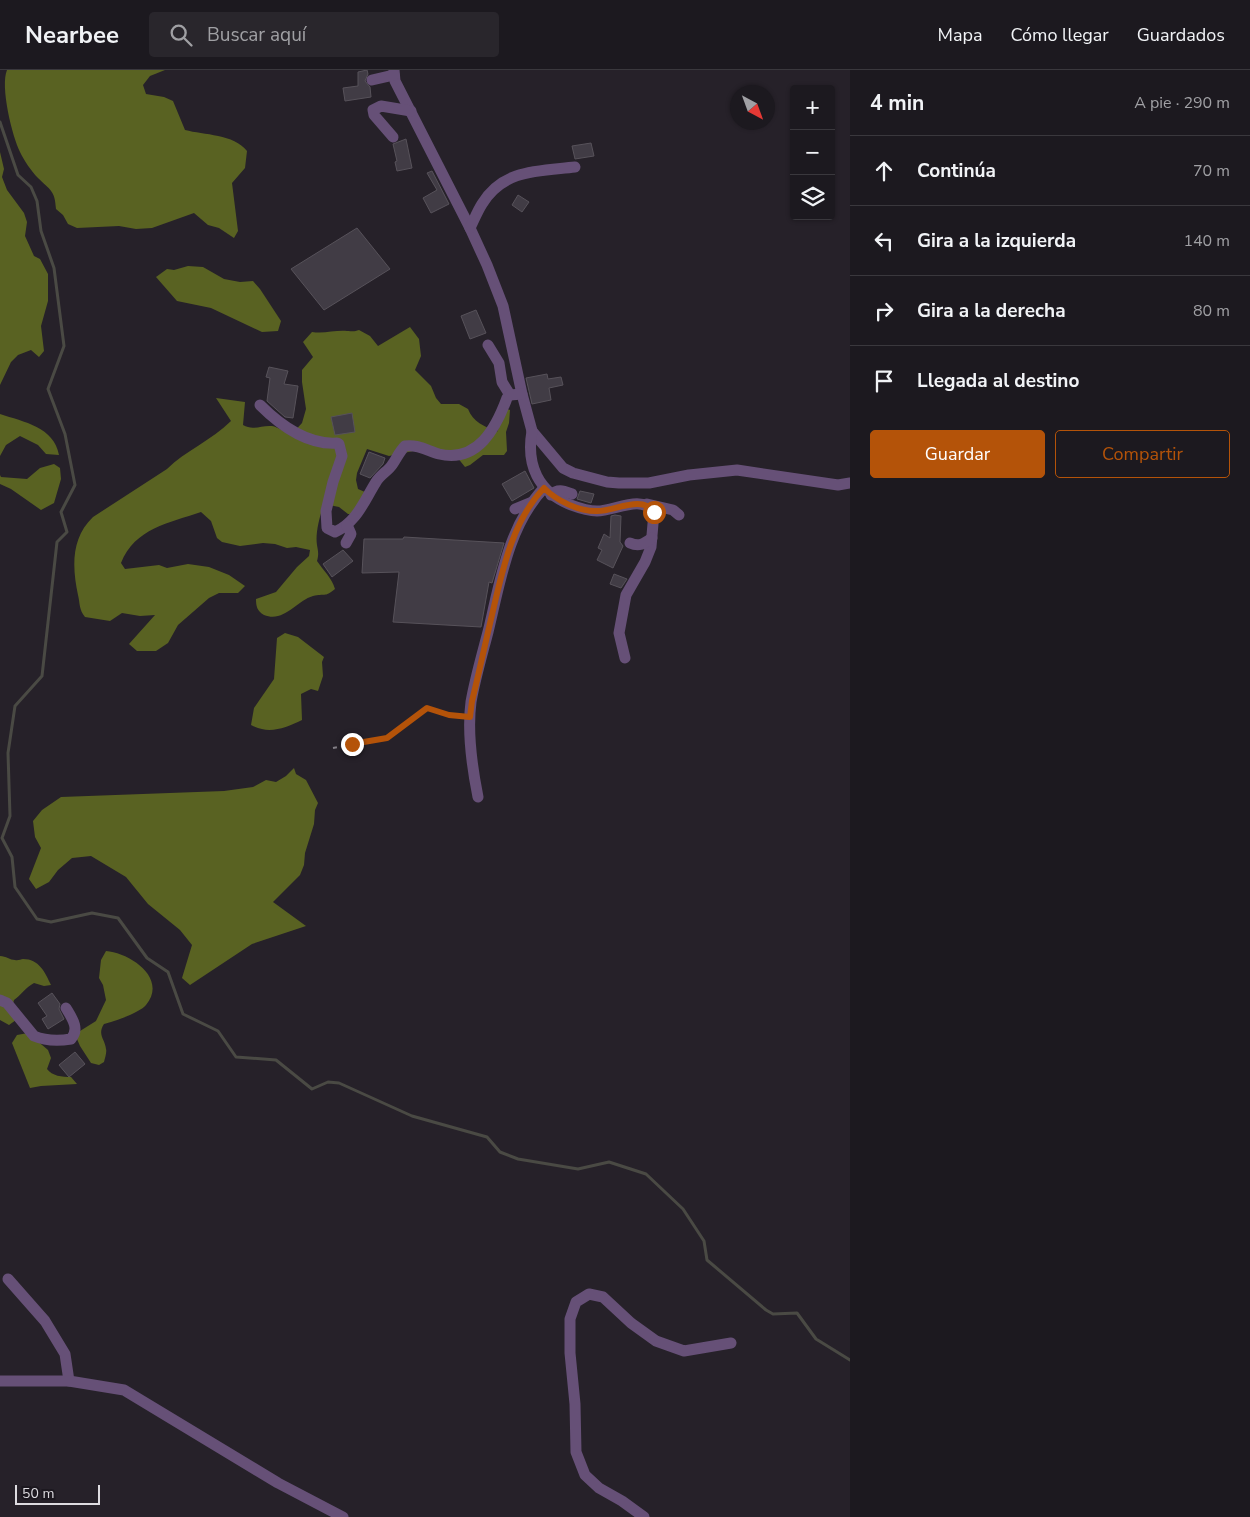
<!DOCTYPE html>
<html lang="es">
<head>
<meta charset="utf-8">
<style>
	:root { --surface:#1c191f; --page:#29262c; --text:#f1f3f6; --muted:#a0a0a4; --line:#3a383d; --accent:#b45309 }
	body { margin:0; font-family:"Nunito Sans",sans-serif; background:var(--page); color:var(--text) }
	.controls { position:absolute; right:15px; top:15px; display:grid; overflow:hidden; border-radius:5px; box-shadow:0 1px 4px #0004 }
	.controls button { width:45px; height:45px; display:grid; place-items:center; padding:0; border:0; border-bottom:1px solid var(--line); background:var(--surface); color:var(--text); font:25px sans-serif }
	.compass { position:absolute; left:730px; top:15px; width:45px; height:45px; border-radius:50%; background:var(--surface); box-shadow:0 1px 4px #0004; rotate:139deg }
	.scale { position:absolute; left:15px; bottom:12px; width:85px; box-sizing:border-box; padding-left:5px; border:2px solid #dedce1; border-top:0; font-size:14px; line-height:18px; white-space:nowrap; color:#dedce1; -webkit-text-stroke:4px #1c181f; paint-order:stroke }
	.stop { position:absolute; width:15px; height:15px; margin:-11px; border:4px solid #b45309; border-radius:50%; background:#fff }
	.stop.end { background:#b45309; border-color:#fff; box-shadow:0 1px 5px #0008 }
	.list { margin:0; padding:0; list-style:none }
	h2 { display:flex; justify-content:space-between; align-items:center; height:65px; margin:0; padding:0 20px; font-size:21px }
	h2 small { font-size:16px; font-weight:400; color:var(--muted) }
	.list li { display:grid; grid-template-columns:32px 1fr auto; gap:15px; align-items:center; box-sizing:border-box; height:70px; padding:0 20px; border-top:1px solid var(--line) }
	.list b { display:block; font-size:19px; white-space:nowrap }
	.list em { font-size:16px; font-style:normal; color:var(--muted) }
	.actions { display:flex; gap:10px; padding:15px 20px }
	.actions a { flex:1; padding:11px 0; border:1px solid var(--accent); border-radius:5px; text-align:center; font-size:18px; color:var(--accent) }
	.actions .main { background:var(--accent); color:#fff }
	.icon { flex:none; width:28px; height:28px; fill:none; stroke:currentColor; stroke-width:2; stroke-linecap:round; stroke-linejoin:round }
	.map { position:relative; flex:none; width:850px; height:1447px; overflow:hidden }
	header { display:flex; align-items:center; gap:30px; box-sizing:border-box; height:70px; padding:0 25px; background:var(--surface); border-bottom:1px solid var(--line) }
	header strong { font-size:24px }
	nav { display:flex; gap:28px; margin-inline-start:auto; font-size:18px }
	.search { width:350px; height:45px; background:var(--page); display:flex; align-items:center; gap:12px; box-sizing:border-box; padding:0 18px; border-radius:5px; color:var(--muted); font-size:19px }
	main { display:flex }
	aside { flex:1; background:var(--surface) }
	.map>svg:first-child { display:block }
	.forest { fill:#596222 }
	.lines { fill:none; stroke-linecap:round; stroke-linejoin:round }
	.stream { stroke:#4a4a44; stroke-width:3 }
	.building { fill:#413c45; stroke:#57525a }
	.path { stroke:#837f86; stroke-width:2; stroke-dasharray:4 4; stroke-linecap:butt }
	.minor { stroke:#665077; stroke-width:11 }
	.route { stroke:#b45309; stroke-width:6 }
</style>
</head>
<body>
<header>
<strong>Nearbee</strong>
<div class="search"><svg class="icon" aria-label="search" viewBox="0 0 24 24"><circle cx="10" cy="10" r="6"/><path d="M15 15l6 6"/></svg>Buscar aquí</div>
<nav><a>Mapa</a><a>Cómo llegar</a><a>Guardados</a></nav>
</header>
<main>
<div class="map">
<svg width="850" height="1447" viewBox="0 0 850 1447">
	<rect width="100%" height="100%" fill="#262129"/>
	<g class="forest">
		<path d="M7 0H165L150 6 143 15 146 24 164 27 173 31 185 60C204 65 234 64 247 81L245 98 232 113 238 161 234 168 219 158 208 155 194 143 152 158 136 159 119 156 77 158 68 154 63 145 56 139C55 120 50 120 38 108 31 101 24 90 20 82 12 66 0 16 7 0Z"/>
		<path d="M0 82 4 99 2 107 7 120 24 143 27 152 25 166 34 186 40 189 48 204V231L41 256 44 281 39 287 31 280 18 285 11 292 0 315Z"/>
		<path d="M188 196 203 197 224 209 240 212 253 211 260 219 281 251 278 261 262 262 211 238 177 231 156 207 167 199 174 200Z"/>
		<path d="M410 257 419 269 421 286 415 300 431 316 436 328 441 334H459L468 339C473 352 484 356 497 362L507 339 510 340 509 353 506 362 507 381 504 385H483L470 395 465 397 453 382 428 378 389 386 367 379 357 403 356 410 358 419 365 422 352 444H348L339 437 324 434C320 445 315 463 317 475 318 481 319 484 317 491 323 500 332 508 335 519 324 528 325 523 313 526 296 531 284 553 264 545 257 541 256 536 256 529L276 522 297 497 309 486 310 480 296 477 287 478 275 474 263 473 240 476 222 472 217 468 211 451 201 442C169 453 135 458 121 493L125 499 159 495 167 498 188 494 209 497 229 505 245 516 238 523H219L209 528 178 555 168 573 156 581H137L129 574 155 545 140 546 122 543 110 551 85 547C79 540 80 533 78 525 72 497 71 468 93 447L167 399C185 381 212 370 231 351L216 328 245 332 243 355C253 361 261 355 272 356 278 357 285 362 291 365L302 353 306 339 302 312V300L313 287 303 272 312 262C324 264 335 260 347 261 352 261 354 262 359 260L370 266 378 276Z"/>
		<path d="M0 344C24 352 54 357 59 385L46 384 38 375 20 366 6 375 0 386Z"/>
		<path d="M54 394 60 398 61 409 54 433 41 440 11 419 0 414V405L1 407 27 409 40 398Z"/>
		<path d="M285 563 298 567 324 587 322 592 323 606 318 621 311 619 301 624 302 650C285 658 269 665 251 655L254 638 274 609 277 568Z"/>
		<path d="M294 698 296 704 306 710 318 733 315 740 314 754 305 783 304 795 300 805 273 832 306 856 252 874 190 915 182 908 192 875 180 860 148 834 126 807 91 786 72 788 58 800 49 812 36 819 29 809 41 778 35 767 33 751 42 740 61 727 224 721 253 717 266 710 276 712 286 706Z"/>
		<path d="M106 881C130 883 168 908 146 935 141 942 113 952 104 954 97 965 105 969 106 979 107 982 105 988 104 992L99 995 91 993 80 976 77 969 80 961 96 951 106 930 103 915 99 908 101 890Z"/>
		<path d="M0 886C6 886 10 890 15 890 18 891 21 889 23 889 39 889 45 902 51 915L44 916 34 913C25 918 21 925 14 930L12 937 16 950 9 955 0 950Z"/>
		<path d="M28 963 48 980 51 988 47 999C52 1006 62 1007 71 1007L77 1014 41 1016 30 1018 12 973 17 965Z"/>
	</g>
	<g class="lines">
		<path class="stream" d="M0 52 18 105 31 117 37 131 41 161 54 198 64 276 48 319 65 364 75 415 61 442 67 462 57 472 42 606 15 636 8 683 10 746 2 768 12 787 15 817 37 849 51 852 92 843 118 848 147 888 168 902 183 944 218 961 236 987 276 990 312 1019 328 1012 339 1013 412 1046 487 1067 500 1082 518 1089 578 1099 609 1092 646 1104 683 1139 704 1171 707 1190 766 1240 773 1244 797 1243 816 1269 850 1290"/>
	</g>
	<g class="building">
		<path d="M367 0 368 4 365 11 370 17 371 27 345 31 343 18 358 16V2Z"/>
		<path d="M406 69 412 98 397 101 395 92 397 91 393 74Z"/>
		<path d="M591 73 594 86 575 89 572 76Z"/>
		<path d="M432 101 449 134 431 143 423 128 437 120 427 103Z"/>
		<path d="M518 125 529 132 522 142 512 135Z"/>
		<path d="M357 158 390 199 324 240 291 199Z"/>
		<path d="M476 240 486 263 470 269 461 246Z"/>
		<path d="M269 297 288 301 284 314 298 316 293 348 285 347 267 331 270 308 266 307Z"/>
		<path d="M547 304 548 309 561 307 563 315 549 318 551 330 532 334 526 308Z"/>
		<path d="M352 343 355 362 335 365 331 347Z"/>
		<path d="M369 382 385 388 383 394 370 408 360 404Z"/>
		<path d="M525 401 534 418 512 431 502 414Z"/>
		<path d="M580 421 594 424 591 433 577 429Z"/>
		<path d="M615 445 621 446 620 472 623 476 613 498 597 490 602 480 598 478 604 464 610 468 611 446Z"/>
		<path d="M404 467 504 473 492 513 489 512 481 557 393 552 399 502 362 503 364 469H403Z"/>
		<path d="M343 480 353 491 332 507 323 494Z"/>
		<path d="M614 504 627 509 621 518 610 514Z"/>
		<path d="M52 923 60 934 59 939 64 949 48 959 42 949 47 946 38 933Z"/>
		<path d="M75 982 85 994 69 1007 59 995Z"/>
	</g>
	<g class="lines">
		<path class="path" d="M333 678 387 668 427 638 458 647"/>
		<g class="minor">
			<path d="M394 0 395 11 470 158 487 195 503 236 522 324 532 361 563 398 573 403 607 412 619 413H649L689 405 737 400 838 415 850 413"/>
			<path d="M372 10 394 5"/>
			<path d="M393 67 374 45 373 40 381 36 411 41"/>
			<path d="M470 158C474 150 477 142 482 134 503 99 539 101 575 97"/>
			<path d="M488 275 499 293 502 312 510 325"/>
			<path d="M260 335C280 355 308 375 337 373L339 374 342 386 333 412 326 441 327 458 335 462C357 452 364 431 376 412 380 405 388 401 392 395 397 388 399 382 405 376 418 374 428 381 439 384 478 393 496 358 507 328L510 325 522 324"/>
			<path d="M532 361C526 395 538 422 571 435 579 438 587 441 597 441 615 441 641 424 654 442L651 477 645 492 626 525 619 563 625 588"/>
			<path d="M551 425C558 418 564 421 572 424"/>
			<path d="M647 434 673 440 679 445"/>
			<path d="M515 439 532 432"/>
			<path d="M346 473 351 464 347 455"/>
			<path d="M630 473C639 477 644 474 652 468"/>
			<path d="M478 727C472 697 467 662 471 632 475 609 482 585 488 562 500 513 508 456 544 418"/>
			<path d="M0 930 7 933 34 966C46 971 59 971 71 969 80 959 72 948 66 938"/>
			<path d="M8 1209 45 1251 65 1284 69 1311"/>
			<path d="M0 1311H69L124 1320 278 1413 343 1447"/>
			<path d="M644 1447 622 1431 599 1418 585 1405 576 1382 575 1334 570 1283V1249L576 1232 589 1224 603 1227 631 1253 656 1271 684 1281 731 1273"/>
		</g>
	</g>
	<g class="lines">
		<path class="route" d="M352 674 387 668 427 638 449 645 470 647 472 631C479 603 485 574 492 545 502 502 512 451 544 418 557 431 578 441 596 441 614 442 641 424 654 442"/>
	</g>
</svg>
<div class="controls">
<button>+</button>
<button>−</button>
<button><svg class="icon" aria-label="layers" viewBox="0 0 24 24"><path d="M12 4l9 5-9 5-9-5zM3 14l9 5 9-5"/></svg></button>
</div>
<svg class="compass" viewBox="-18 -18 36 36"><path d="M0-13l5 13h-10z" fill="#e53935"/><path d="M0 13l5-13h-10z" fill="#a0a0a4"/></svg>
<div class="scale">50 m</div>
<div class="stop" style="left:654px;top:442px"></div>
<div class="stop end" style="left:352px;top:674px"></div>
</div>
<aside>
<h2>4 min<small>A pie · 290 m</small></h2>
<ul class="list">
<li><svg class="icon" aria-label="ahead" viewBox="0 0 24 24"><path d="M12 20V5M6 11l6-6 6 6"/></svg><div><b>Continúa</b></div><em>70 m</em></li>
<li><svg class="icon" aria-label="left" viewBox="0 0 24 24"><path d="M17 20v-9H6M10 6l-5 5 5 5"/></svg><div><b>Gira a la izquierda</b></div><em>140 m</em></li>
<li><svg class="icon" aria-label="right" viewBox="0 0 24 24"><path d="M7 20v-9h11M14 6l5 5-5 5"/></svg><div><b>Gira a la derecha</b></div><em>80 m</em></li>
<li><svg class="icon" aria-label="arrive" viewBox="0 0 24 24"><path d="M6 21V4h12l-3 4 3 4H6"/></svg><div><b>Llegada al destino</b></div></li>
</ul>
<div class="actions"><a class="main">Guardar</a><a>Compartir</a></div>
</aside>
</main>
</body>
</html>
